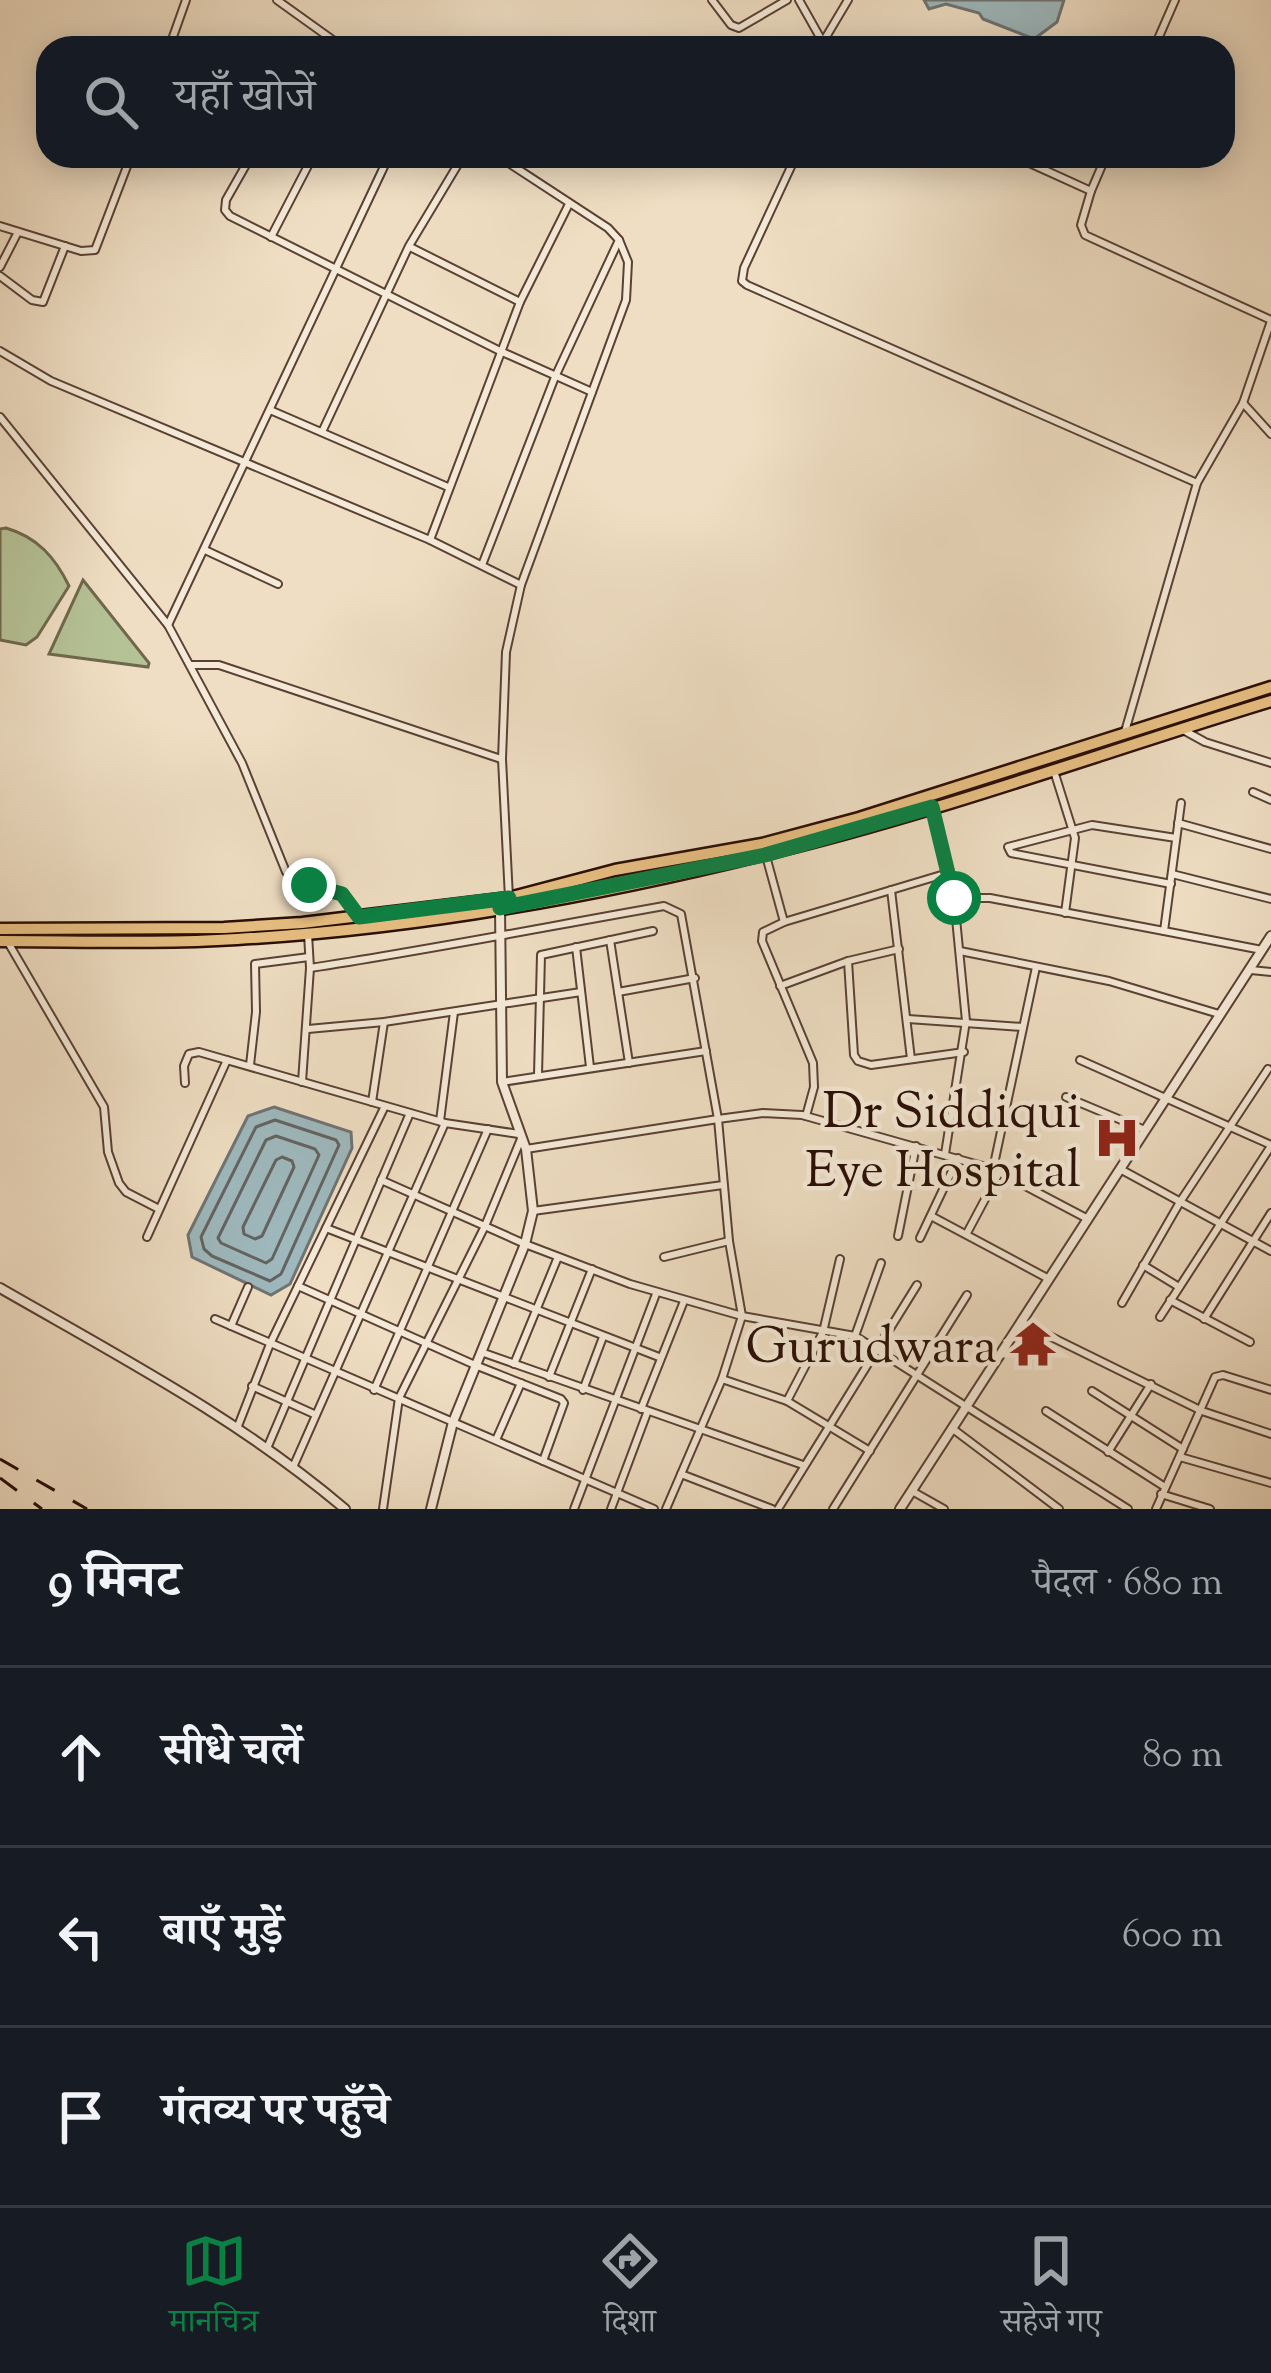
<!DOCTYPE html>
<html lang="hi">
<head>
<meta charset="utf-8">
<style>
	:root { --surface:#171b24; --page:#242831; --text:#f1f3f6; --muted:#9ea1a6; --line:#363941; --accent:#0b8043 }
	body { margin:0; font-family:"Sorts Mill Goudy","Noto Serif Devanagari",serif; background:var(--page); color:var(--text) }
	.stop { position:absolute; width:36px; height:36px; margin:-27px; border:9px solid #0b8043; border-radius:50%; background:#fff }
	.stop.end { background:#0b8043; border-color:#fff; box-shadow:0 3px 12px #0008 }
	.list { margin:0; padding:0; list-style:none }
	h2 { display:flex; justify-content:space-between; align-items:center; height:156px; margin:0; padding:0 48px; font-size:51px }
	h2 small { font-size:39px; font-weight:400; color:var(--muted) }
	.list li { display:grid; grid-template-columns:78px 1fr auto; gap:36px; align-items:center; box-sizing:border-box; height:180px; padding:0 48px; border-top:3px solid var(--line) }
	.list b { display:block; font-size:45px; white-space:nowrap }
	.list em { font-size:39px; font-style:normal; color:var(--muted) }
	.icon { flex:none; width:66px; height:66px; fill:none; stroke:currentColor; stroke-width:2; stroke-linecap:round; stroke-linejoin:round }
	.map { position:relative; flex:none; width:1271px; height:1509px; overflow:hidden }
	.search { position:absolute; background:var(--surface); box-shadow:0 6px 30px #0003; left:36px; right:36px; top:36px; height:132px; display:flex; align-items:center; gap:30px; box-sizing:border-box; padding:0 42px; border-radius:36px; color:var(--muted); font-size:45px }
	.sheet { height:696px; background:var(--surface) }
	nav { display:flex; justify-content:space-around; align-items:center; box-sizing:border-box; height:168px; border-top:3px solid var(--line); background:var(--surface); font-size:33px; color:var(--muted) }
	nav a { display:grid; justify-items:center; gap:6px }
	nav .on { color:var(--accent) }
	.map>svg:first-child { display:block }
	.green { fill:#b5c296; stroke:#6f684d; stroke-width:3 }
	.water { fill:#9eb9be; stroke:#6f7474; stroke-width:3 }
	.lines { fill:none; stroke-linecap:round; stroke-linejoin:round }
	.shore { stroke:#646361; stroke-width:3 }
	.minor-casing { stroke:#5a4134; stroke-width:10 }
	.tertiary-casing { stroke:#5a4134; stroke-width:12 }
	.primary-casing { stroke:#290d04; stroke-width:15 }
	.minor { stroke:#f5ead8; stroke-width:6 }
	.tertiary { stroke:#f5ead8; stroke-width:8 }
	.primary { stroke:#e8bf82; stroke-width:10 }
	.rail { stroke:#290d04; stroke-width:3; stroke-dasharray:21 21; stroke-linecap:butt }
	.route { stroke:#0b8043; stroke-width:15 }
	.labels { text-anchor:middle; stroke-width:9; stroke-linejoin:round; paint-order:stroke }
	.poi-label { font-size:51px; fill:#290d04; stroke:#f5ead8; text-anchor:end }
</style>
</head>
<body>
<div class="map">
<svg width="1271" height="1509" viewBox="0 0 1271 1509">
	<rect width="100%" height="100%" fill="#efdec3"/>
	<filter id="stains"><feTurbulence type="fractalNoise" baseFrequency=".00167" numOctaves="4"/><feColorMatrix values="0 0 0 0 .2 0 0 0 0 .09 0 0 0 0 .02 0 0 0 .5 -.17"/></filter>
	<radialGradient id="worn" r=".72"><stop offset=".6" stop-color="#630" stop-opacity="0"/><stop offset="1" stop-color="#630" stop-opacity=".3"/></radialGradient>
	<g class="green">
		<path d="M6 528C37 537 55 557 69 586L37 637 26 645 0 640V529Z"/>
		<path d="M83 580 149 663 148 667 49 654Z"/>
	</g>
	<g class="water">
		<path d="M924 0H1064L1057 22 1034 39 983 19 979 13 946 4 929 9Z"/>
		<path d="M274 1107 351 1132 352 1148 290 1284 271 1295 192 1257 188 1235 248 1116Z"/>
	</g>
	<g class="lines">
		<g class="shore">
			<path d="M275 1120 336 1140 339 1145 281 1274 270 1281 212 1256 204 1249 201 1237 256 1127Z"/>
			<path d="M276 1136 315 1149 319 1155 272 1259 266 1263 221 1243 218 1238 266 1140Z"/>
			<path d="M282 1157 292 1161 294 1167 262 1236 255 1239 244 1234 243 1227 276 1160Z"/>
		</g>
		<g class="minor-casing">
			<g id="minor">
				<path d="M277 0 344 48"/>
				<path d="M712 0 731 25 739 28 787 0"/>
				<path d="M799 0 826 48"/>
				<path d="M823 42 848 0"/>
				<path d="M169 48 186 0"/>
				<path d="M1154 48 1175 0"/>
				<path d="M251 156 226 200 225 210 230 216 500 351 592 392"/>
				<path d="M498 156 608 228 619 240 628 262 626 300 521 585 506 652 502 759 509 898"/>
				<path d="M796 156 744 268 742 281 747 285 1197 483"/>
				<path d="M1014 156 1091 191 1081 225 1085 235 1271 320"/>
				<path d="M1091 191 1106 156"/>
				<path d="M0 226 81 251 95 250 131 156"/>
				<path d="M271 237 313 156"/>
				<path d="M410 247 520 302"/>
				<path d="M0 267 18 232"/>
				<path d="M0 276 32 300 43 302 65 246"/>
				<path d="M0 351 51 381 430 540 521 585"/>
				<path d="M1243 403 1271 434"/>
				<path d="M270 410 448 487"/>
				<path d="M0 417 168 625 242 763 286 872 309 885 342 894 359 917"/>
				<path d="M322 432 409 246 463 156"/>
				<path d="M430 540 520 302 569 204"/>
				<path d="M205 550 278 584"/>
				<path d="M482 565 555 377 619 240"/>
				<path d="M168 625 389 156"/>
				<path d="M190 665H219L501 759"/>
				<path d="M1185 731 1205 742 1271 763"/>
				<path d="M1124 735 1197 483 1243 403 1271 321"/>
				<path d="M1054 771 1075 838 1065 913"/>
				<path d="M1253 792 1271 800"/>
				<path d="M1181 803 1164 931 1262 950"/>
				<path d="M932 809 954 898 966 1021 945 1154"/>
				<path d="M1178 823 1271 849"/>
				<path d="M766 856 784 922"/>
				<path d="M1172 874 1271 899"/>
				<path d="M1171 884 1011 853 1008 847 1092 825 1176 838"/>
				<path d="M891 890 911 1059"/>
				<path d="M954 898H990L1164 931"/>
				<path d="M308 934 310 968C428 950 545 927 664 906L681 914 718 1119 729 1241 742 1316 722 1379 666 1509"/>
				<path d="M610 940 629 1063"/>
				<path d="M9 944 104 1107 108 1152 119 1183 126 1192 159 1209"/>
				<path d="M576 947 590 1067"/>
				<path d="M960 951 1109 981 1219 1014"/>
				<path d="M848 961 854 1055 858 1061 871 1065 964 1052"/>
				<path d="M1251 970 1271 972"/>
				<path d="M780 986 848 961 899 949"/>
				<path d="M618 992 695 978"/>
				<path d="M908 1019 1023 1027"/>
				<path d="M308 1029 384 1022 581 992"/>
				<path d="M1080 1060 1271 1145"/>
				<path d="M250 1065 256 1012 255 964 309 957"/>
				<path d="M538 1075 541 955 653 931"/>
				<path d="M302 1082 310 968"/>
				<path d="M502 1082 706 1051"/>
				<path d="M185 1083 184 1066 189 1054 199 1052 445 1123 519 1134"/>
				<path d="M1066 1097 1145 1130"/>
				<path d="M372 1102 384 1022"/>
				<path d="M806 1116 814 1087 813 1063 762 941 763 932 784 922 948 873"/>
				<path d="M440 1121 454 1012"/>
				<path d="M526 1149 718 1119 763 1113 802 1115 993 1169 1086 1218"/>
				<path d="M993 1169 1036 967"/>
				<path d="M1120 1169 1271 1251"/>
				<path d="M381 1180 525 1244 630 1284 742 1316 855 1336 1128 1509"/>
				<path d="M533 1211 723 1185"/>
				<path d="M931 1216 1049 1279"/>
				<path d="M326 1228 659 1357"/>
				<path d="M967 1233 999 1173"/>
				<path d="M898 1236 916 1146"/>
				<path d="M147 1237 227 1060"/>
				<path d="M920 1238 958 1158"/>
				<path d="M664 1257 729 1241"/>
				<path d="M1143 1265 1179 1287"/>
				<path d="M298 1286 475 1365 561 1399 564 1403 543 1461"/>
				<path d="M1170 1300 1250 1342"/>
				<path d="M1122 1303 1180 1202 1268 1069"/>
				<path d="M1160 1317 1271 1146"/>
				<path d="M215 1319 654 1509"/>
				<path d="M1204 1319 1271 1213"/>
				<path d="M1023 1323 1202 1411 1271 1434"/>
				<path d="M231 1326 248 1287"/>
				<path d="M855 1336 881 1263"/>
				<path d="M481 1352 803 1465"/>
				<path d="M514 1364 558 1257"/>
				<path d="M549 1377 592 1269"/>
				<path d="M722 1379 787 1401 823 1332 840 1259"/>
				<path d="M252 1386 314 1414"/>
				<path d="M374 1390 488 1129"/>
				<path d="M583 1390 603 1337"/>
				<path d="M1092 1391 1183 1449"/>
				<path d="M787 1401 870 1451"/>
				<path d="M641 1409 684 1301"/>
				<path d="M1046 1411 1165 1487"/>
				<path d="M238 1426 270 1344 384 1108"/>
				<path d="M953 1429 1059 1509"/>
				<path d="M496 1440 521 1383"/>
				<path d="M268 1446 410 1113"/>
				<path d="M1108 1452 1151 1384"/>
				<path d="M1180 1457 1271 1483"/>
				<path d="M294 1465 445 1123"/>
				<path d="M681 1474 772 1509"/>
				<path d="M912 1491 944 1509"/>
				<path d="M1161 1494 1210 1509"/>
				<path d="M383 1509 399 1398 485 1226 521 1139"/>
				<path d="M574 1509 656 1294"/>
				<path d="M611 1509 647 1413"/>
				<path d="M778 1509 917 1285"/>
				<path d="M833 1509 967 1295"/>
				<path d="M1156 1509 1215 1377 1223 1375 1271 1390"/>
			</g>
		</g>
		<g class="tertiary-casing">
			<g id="tertiary">
				<path d="M0 1288C120 1357 239 1419 345 1509"/>
				<path d="M431 1509 453 1422 525 1244 533 1211 526 1149 502 1082 500 908"/>
				<path d="M900 1509 1271 936"/>
			</g>
		</g>
		<g class="primary-casing">
			<g id="primary">
				<path d="M0 929 224 928 302 923 509 898 615 870 762 844 859 818 1271 687"/>
				<path d="M0 941C78 941 158 944 237 939 414 929 593 897 766 854 937 813 1103 752 1271 701"/>
			</g>
		</g>
		<use href="#minor" class="minor"/>
		<use href="#tertiary" class="tertiary"/>
		<use href="#primary" class="primary"/>
		<g class="rail">
			<path d="M0 1459 87 1509"/>
			<path d="M0 1478 42 1509"/>
		</g>
	</g>
	<g class="lines">
		<path class="route" d="M309 885 342 894 359 917 509 898 500 908 765 855 932 807 954 898"/>
	</g>
	<defs>
		<g id="hospital-bare" transform="scale(3.6)"><path d="M-5-5h3v3.5h4V-5h3V5h-3V1.5h-4V5h-3Z" fill="#8f2418" stroke="#f5ead8" stroke-width="2.5" paint-order="stroke"/></g>
		<g id="temple-bare" transform="scale(3.6)"><path d="M0-6L5-2H3V0L6.5 2.5H4V6H1.5V3h-3V6H-4V2.5H-6.5L-3 0V-2H-5Z" fill="#8f2418" stroke="#f5ead8" stroke-width="2.5" paint-order="stroke"/></g>
	</defs>
	<g fill-rule="evenodd">
		<use href="#hospital-bare" x="1117" y="1138"/>
		<use href="#temple-bare" x="1033" y="1344"/>
	</g>
	<g class="labels">
		<g class="poi-label">
			<text x="1081" y="1127">Dr Siddiqui<tspan x="1081" dy="59">Eye Hospital</tspan></text>
			<text x="997" y="1362">Gurudwara</text>
		</g>
	</g>
	<rect width="100%" height="100%" filter="url(#stains)"/>
	<rect width="100%" height="100%" fill="url(#worn)"/>
</svg>
<div class="stop" style="left:954px;top:898px"></div>
<div class="stop end" style="left:309px;top:885px"></div>
<div class="search"><svg class="icon" aria-label="search" viewBox="0 0 24 24"><circle cx="10" cy="10" r="6"/><path d="M15 15l6 6"/></svg>यहाँ खोजें</div>
</div>
<section class="sheet">
<h2>9 मिनट<small>पैदल · 680 m</small></h2>
<ul class="list">
<li><svg class="icon" aria-label="ahead" viewBox="0 0 24 24"><path d="M12 20V5M6 11l6-6 6 6"/></svg><div><b>सीधे चलें</b></div><em>80 m</em></li>
<li><svg class="icon" aria-label="left" viewBox="0 0 24 24"><path d="M17 20v-9H6M10 6l-5 5 5 5"/></svg><div><b>बाएँ मुड़ें</b></div><em>600 m</em></li>
<li><svg class="icon" aria-label="arrive" viewBox="0 0 24 24"><path d="M6 21V4h12l-3 4 3 4H6"/></svg><div><b>गंतव्य पर पहुँचे</b></div></li>
</ul>
</section>
<nav>
<a class="on"><svg class="icon" aria-label="map" viewBox="0 0 24 24"><path d="M3 6l6-2 6 2 6-2v14l-6 2-6-2-6 2zM9 4v14M15 6v14"/></svg>मानचित्र</a>
<a><svg class="icon" aria-label="directions" viewBox="0 0 24 24"><path d="M12 3l9 9-9 9-9-9zM9 14v-3h6M13 9l2 2-2 2"/></svg>दिशा</a>
<a><svg class="icon" aria-label="saved" viewBox="0 0 24 24"><path d="M7 4h10v16l-5-4-5 4z"/></svg>सहेजे गए</a>
</nav>
</body>
</html>
